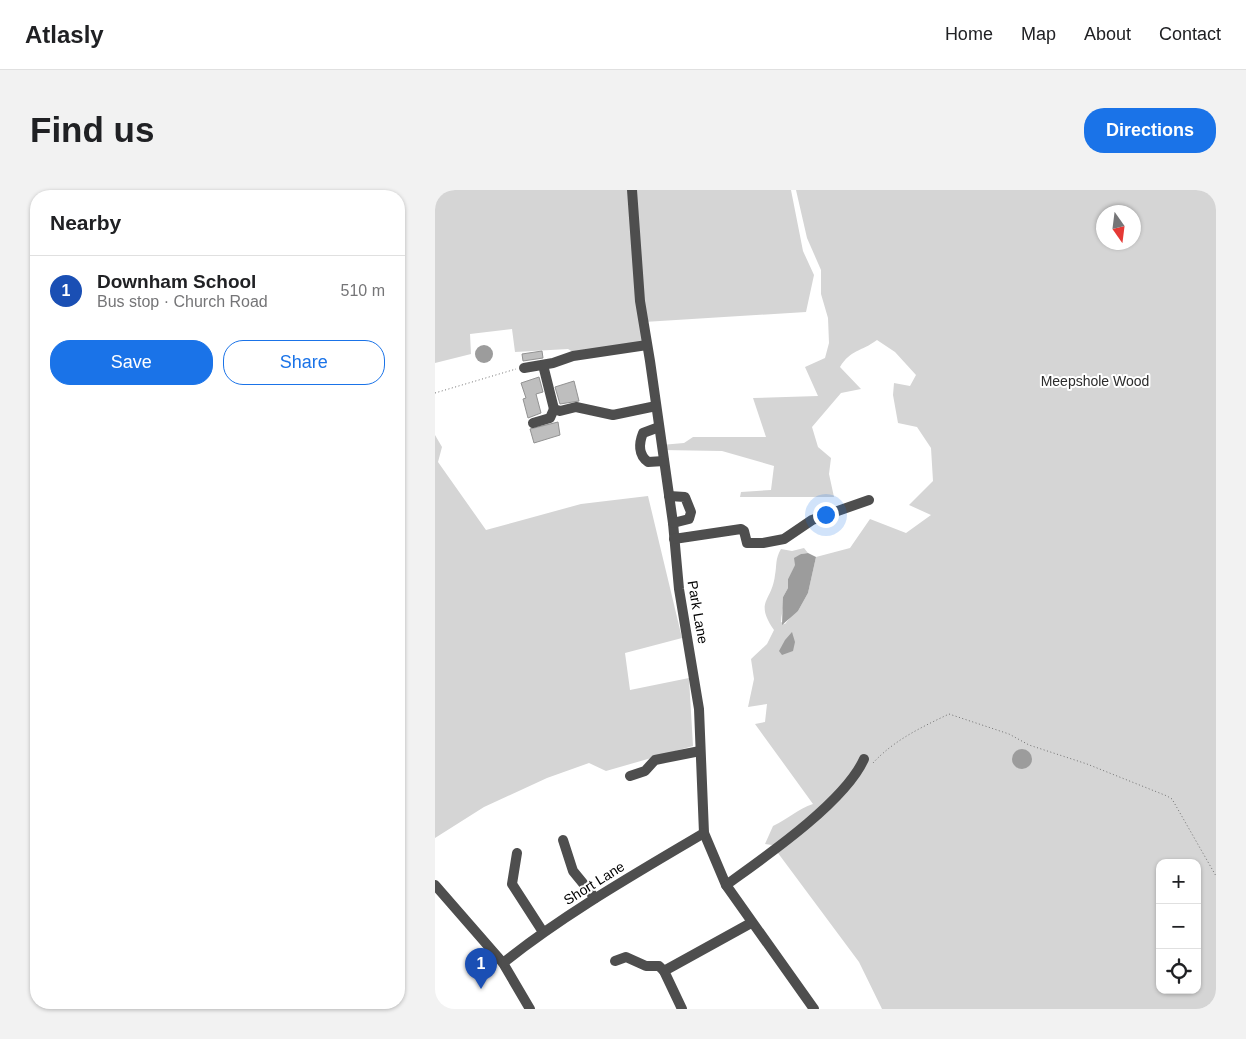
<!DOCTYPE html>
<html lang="en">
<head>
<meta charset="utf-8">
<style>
	:root { --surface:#fff; --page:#f2f2f2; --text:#202124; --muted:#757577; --line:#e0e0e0; --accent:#1a73e8 }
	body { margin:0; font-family:Helvetica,sans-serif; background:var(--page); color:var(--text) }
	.controls { position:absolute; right:15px; bottom:15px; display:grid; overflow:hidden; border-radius:10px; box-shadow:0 1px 4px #0004 }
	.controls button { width:45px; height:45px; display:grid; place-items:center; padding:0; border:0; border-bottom:1px solid var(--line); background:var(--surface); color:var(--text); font:25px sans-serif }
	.compass { position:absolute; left:661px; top:15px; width:45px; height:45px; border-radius:50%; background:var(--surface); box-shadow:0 1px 4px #0004; rotate:166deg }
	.you { position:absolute; left:390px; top:324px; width:18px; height:18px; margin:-12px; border:4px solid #fff; border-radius:50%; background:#1a73e8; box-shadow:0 0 0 8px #1a73e833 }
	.badge { display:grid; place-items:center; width:32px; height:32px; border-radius:50%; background:var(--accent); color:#fff; font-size:16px; font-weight:700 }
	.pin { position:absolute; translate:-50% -41px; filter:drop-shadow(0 1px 2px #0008) }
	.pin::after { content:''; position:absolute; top:26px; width:18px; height:15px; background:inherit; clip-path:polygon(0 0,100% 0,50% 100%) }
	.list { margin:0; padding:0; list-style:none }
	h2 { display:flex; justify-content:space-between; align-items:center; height:65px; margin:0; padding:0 20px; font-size:21px }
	h2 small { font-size:16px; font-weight:400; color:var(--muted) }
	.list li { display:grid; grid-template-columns:32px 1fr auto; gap:15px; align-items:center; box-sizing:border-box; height:70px; padding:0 20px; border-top:1px solid var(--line) }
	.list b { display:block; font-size:19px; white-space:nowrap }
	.list p { margin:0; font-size:16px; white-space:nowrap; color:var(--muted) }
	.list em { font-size:16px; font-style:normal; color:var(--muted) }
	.actions { display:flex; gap:10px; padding:15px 20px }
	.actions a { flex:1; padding:11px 0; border:1px solid var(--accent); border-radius:20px; text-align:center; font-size:18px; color:var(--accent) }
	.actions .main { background:var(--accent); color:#fff }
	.icon { flex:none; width:28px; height:28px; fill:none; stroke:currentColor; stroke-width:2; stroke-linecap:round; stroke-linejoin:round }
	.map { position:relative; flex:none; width:781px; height:819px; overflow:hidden; border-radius:20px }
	header { display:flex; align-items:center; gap:30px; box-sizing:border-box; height:70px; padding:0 25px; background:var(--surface); border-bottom:1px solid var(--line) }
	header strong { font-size:24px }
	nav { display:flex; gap:28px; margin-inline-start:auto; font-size:18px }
	.intro { display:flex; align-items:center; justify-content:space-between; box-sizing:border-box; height:120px; padding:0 30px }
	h1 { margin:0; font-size:35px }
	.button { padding:12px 22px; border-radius:20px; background:var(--accent); color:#fff; font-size:18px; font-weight:700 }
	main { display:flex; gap:30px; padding:0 30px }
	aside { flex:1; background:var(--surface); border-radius:20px; box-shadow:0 1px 4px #0004 }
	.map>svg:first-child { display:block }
	.green { fill:#d5d5d5; fill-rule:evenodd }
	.water { fill:#9c9c9c }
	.building { fill:#bebebe; stroke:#929292 }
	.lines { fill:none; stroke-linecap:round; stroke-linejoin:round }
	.path { stroke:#707070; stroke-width:1; stroke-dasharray:1 2.5; stroke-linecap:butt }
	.minor { stroke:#4e4e4e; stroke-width:10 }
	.labels { text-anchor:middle; stroke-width:4; stroke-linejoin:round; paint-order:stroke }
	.park-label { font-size:14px; fill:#2c2c2c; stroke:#fff }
	.street-label { font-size:14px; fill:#000; stroke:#fff }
</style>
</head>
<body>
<header>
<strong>Atlasly</strong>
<nav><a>Home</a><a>Map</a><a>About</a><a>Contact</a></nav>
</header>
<div class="intro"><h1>Find us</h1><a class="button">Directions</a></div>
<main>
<aside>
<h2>Nearby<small></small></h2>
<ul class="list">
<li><span class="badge" style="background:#1a4fb4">1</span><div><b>Downham School</b><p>Bus stop · Church Road</p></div><em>510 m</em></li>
</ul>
<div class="actions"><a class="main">Save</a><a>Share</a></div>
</aside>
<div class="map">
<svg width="781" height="819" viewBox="0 0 781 819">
	<rect width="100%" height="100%" fill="#fff"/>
	<g class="green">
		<path d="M0 0H356L368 61 379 85 371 122 209 132 212 155 138 162 133 159 80 162 77 139 35 144 36 164 0 173Z"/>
		<path d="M361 0H781V819H447L424 772 337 655 330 654 338 636C353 629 363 619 378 614L320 534 330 532 332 514 313 517 319 489 316 469 332 454 339 440C319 411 337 412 340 385 342 375 340 369 346 359L357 361 369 358 373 363 366 364 353 389V398L348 407C350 415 346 424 346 432L350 434 357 425 363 421 373 403 381 367 415 358 435 329 471 343 496 325 474 315 498 291 496 258 482 237 463 233 458 205 459 193 475 196 481 185 460 162 442 150C426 162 416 159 405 177L426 199 406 203 377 237 383 257 396 268 394 284 399 307H305L306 302 336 300 339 276 287 261 227 260 226 255 249 253 258 247H331L318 208 383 206 370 177 390 168 394 153 393 128 386 104V80L372 48ZM668 22H698V52H668ZM725 673H762V800H725Z"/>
		<path d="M0 245 7 257 3 272 51 340 146 314 213 306 247 448 190 463 195 500 254 488 258 556 171 581 154 573 112 588 49 617 0 648Z"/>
	</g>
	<g class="water">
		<circle cx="49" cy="164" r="9"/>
		<path d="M373 363 381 367 373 403 363 421 347 435 348 407 353 398V389L360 375 359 368 366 364Z"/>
		<path d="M357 442 360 452 358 461 347 465 344 461 350 450Z"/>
		<circle cx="587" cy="569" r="10"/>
	</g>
	<g class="building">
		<path d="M107 161 108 168 88 171 87 164Z"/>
		<path d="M104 187 108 202 101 204 106 223 93 228 88 209 91 208 86 193Z"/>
		<path d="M139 191 144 211 125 214 120 197Z"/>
		<path d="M123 232 125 245 99 253 95 239Z"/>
	</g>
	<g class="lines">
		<g class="path">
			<path d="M0 203 81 179"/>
			<path d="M438 573C459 550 487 537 514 524L574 544 594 555 652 574 732 606 737 609 781 686"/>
		</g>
		<g class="minor">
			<path d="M197 0 205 111 215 171 238 333 244 399 264 519 269 643 291 695 379 819"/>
			<path d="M108 175 119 219 125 221 141 217 178 225 221 216"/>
			<path d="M89 178 118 173 138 166 212 155"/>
			<path d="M98 233 115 228 119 219"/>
			<path d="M224 237 208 243C204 253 203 265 213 272L229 271"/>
			<path d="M234 306 250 307 256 322 254 329 238 333"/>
			<path d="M239 349 306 339 309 341 312 353H328L349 349 377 330 434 310"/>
			<path d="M195 586 210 581 220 570 265 561"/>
			<path d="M128 650 138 681 160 708"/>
			<path d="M82 663 77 694 108 742"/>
			<path d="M0 695 68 773 95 819"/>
			<path d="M291 695C330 667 410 612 429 569"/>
			<path d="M180 771 191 767 211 776H224L229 781"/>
			<path d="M68 773C131 723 200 684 269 643"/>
			<path d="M247 819 229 781 316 733"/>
		</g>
	</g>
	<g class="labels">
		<g class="park-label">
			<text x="660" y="196">Meepshole Wood</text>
		</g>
		<g class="street-label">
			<text transform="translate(263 422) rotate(80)" y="5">Park Lane</text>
			<text transform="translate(159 693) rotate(-32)" y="5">Short Lane</text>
		</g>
	</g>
</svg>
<div class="controls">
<button>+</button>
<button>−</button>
<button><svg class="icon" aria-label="locate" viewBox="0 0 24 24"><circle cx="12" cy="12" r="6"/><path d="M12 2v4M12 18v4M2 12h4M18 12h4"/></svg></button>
</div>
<svg class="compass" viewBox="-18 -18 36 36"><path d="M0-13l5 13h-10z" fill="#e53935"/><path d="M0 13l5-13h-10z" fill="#757577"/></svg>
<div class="you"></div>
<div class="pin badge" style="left:46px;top:799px;background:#1a4fb4">1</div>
</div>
</main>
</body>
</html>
